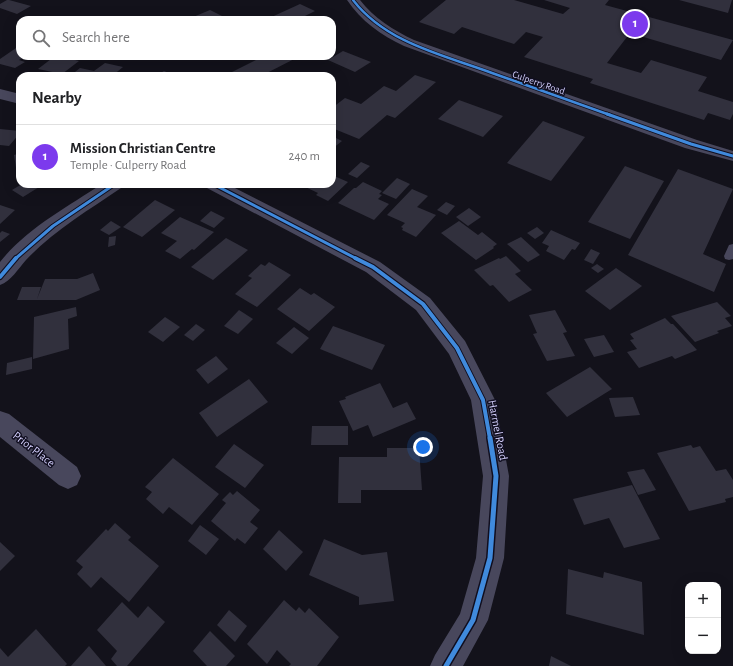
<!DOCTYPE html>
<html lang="en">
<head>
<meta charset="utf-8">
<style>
	:root { --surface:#fff; --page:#f2f2f2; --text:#202124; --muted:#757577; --line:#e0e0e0; --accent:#7c3aed }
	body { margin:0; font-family:"Alegreya Sans",sans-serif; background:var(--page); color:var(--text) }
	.controls { position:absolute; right:12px; bottom:12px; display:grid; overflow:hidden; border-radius:8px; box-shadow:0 4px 16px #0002 }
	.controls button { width:36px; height:36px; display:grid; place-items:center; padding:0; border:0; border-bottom:1px solid var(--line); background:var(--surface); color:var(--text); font:20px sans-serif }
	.you { position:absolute; left:423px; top:447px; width:14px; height:14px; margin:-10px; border:3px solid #fff; border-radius:50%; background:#1a73e8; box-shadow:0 0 0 6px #1a73e833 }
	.badge { display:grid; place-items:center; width:26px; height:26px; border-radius:50%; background:var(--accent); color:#fff; font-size:13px; font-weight:700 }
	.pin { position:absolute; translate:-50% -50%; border:2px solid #fff; box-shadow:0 1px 4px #0006 }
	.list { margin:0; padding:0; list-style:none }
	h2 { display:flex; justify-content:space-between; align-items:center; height:52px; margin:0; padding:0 16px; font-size:17px }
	h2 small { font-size:13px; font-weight:400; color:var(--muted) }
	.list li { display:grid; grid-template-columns:26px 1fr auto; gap:12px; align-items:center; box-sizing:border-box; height:64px; padding:0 16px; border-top:1px solid var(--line) }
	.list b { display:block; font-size:15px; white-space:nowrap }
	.list p { margin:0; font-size:13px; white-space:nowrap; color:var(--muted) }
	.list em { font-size:13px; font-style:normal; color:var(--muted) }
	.icon { flex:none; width:22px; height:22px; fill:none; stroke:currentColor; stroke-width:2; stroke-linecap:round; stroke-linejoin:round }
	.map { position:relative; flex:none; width:733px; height:666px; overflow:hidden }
	.search { position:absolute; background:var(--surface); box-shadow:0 4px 16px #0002; left:16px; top:16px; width:320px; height:44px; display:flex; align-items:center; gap:10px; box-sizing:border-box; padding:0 14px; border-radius:12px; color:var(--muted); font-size:15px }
	.panel { position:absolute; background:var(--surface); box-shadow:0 4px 16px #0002; left:16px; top:72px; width:320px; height:116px; border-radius:12px }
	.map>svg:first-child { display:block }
	.building { fill:#31303d }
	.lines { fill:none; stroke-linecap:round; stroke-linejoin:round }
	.service { fill:#48475c; fill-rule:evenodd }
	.minor { fill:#48475c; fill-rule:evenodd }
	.tertiary { fill:#48475c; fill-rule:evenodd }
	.cycleway-far3-casing { stroke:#100e1f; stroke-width:4 }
	.cycleway-far2-casing { stroke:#100e1f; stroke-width:5 }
	.cycleway-far1-casing { stroke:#100e1f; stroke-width:6 }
	.cycleway-casing { stroke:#100e1f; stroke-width:8 }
	.cycleway-far3 { stroke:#408adc; stroke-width:2.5 }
	.cycleway-far2 { stroke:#408adc; stroke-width:3 }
	.cycleway-far1 { stroke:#408adc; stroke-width:4 }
	.cycleway { stroke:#408adc; stroke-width:5 }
	.labels { text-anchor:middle; stroke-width:3; stroke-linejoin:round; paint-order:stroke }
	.far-street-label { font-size:10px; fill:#d3cffc; stroke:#100e1f }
	.street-label { font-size:12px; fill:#d3cffc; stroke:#100e1f }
</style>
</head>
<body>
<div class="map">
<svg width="733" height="666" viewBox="0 0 733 666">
	<rect width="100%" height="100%" fill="#13121b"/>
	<g class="building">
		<path d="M7 0H9L31 6 17 14 0 8V4Z"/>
		<path d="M446 0H514L563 14 570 8 544 0H609L605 5 733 40 721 60 630 33 607 63 641 73 651 60 707 77 698 91 733 102V114L730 120 708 113 704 120 590 83 593 79 524 57 543 37 526 32 514 44 462 27 454 34 419 22Z"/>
		<path d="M679 0H732L728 13Z"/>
		<path d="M300 4 315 11 297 20H265Z"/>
		<path d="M210 10 230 20H186Z"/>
		<path d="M16 48 20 49V56H26L19 60 25 62 15 68 0 64V59Z"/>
		<path d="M343 51 371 62 355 72 328 60Z"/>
		<path d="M55 56H58L79 61 62 74 38 69Z"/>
		<path d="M264 56H300L261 76H224Z"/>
		<path d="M105 63 123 67 112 76H70L80 68 94 71Z"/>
		<path d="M164 71 174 75 155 76Z"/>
		<path d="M415 75 436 82 395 118 387 115 359 139 332 128V108L345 98 361 104 384 86 396 91Z"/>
		<path d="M459 100 503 116 483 137 438 119Z"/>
		<path d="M543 121 585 137 551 181 507 163Z"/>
		<path d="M0 129 20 131V133L9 146 0 145Z"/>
		<path d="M332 136 342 141 332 149Z"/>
		<path d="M20 153V167L16 168 14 155Z"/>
		<path d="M361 162 370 166 357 178 348 174Z"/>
		<path d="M625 166 664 181 630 239 588 222Z"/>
		<path d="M678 169 733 189 703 254 726 264 714 292 628 255Z"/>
		<path d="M332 175 348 182 328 201 316 195 318 193 299 184H332Z"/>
		<path d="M397 178 410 184 396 199 382 193Z"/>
		<path d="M363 182 382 191 379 194 382 195 378 199 389 204 374 220 338 203 354 188H356Z"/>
		<path d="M22 184H44L23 197 12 190Z"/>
		<path d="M412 189 428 196 417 207 436 215 416 237 402 230 403 228 401 227 405 223 387 215Z"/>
		<path d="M155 200 175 210 142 237 123 227Z"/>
		<path d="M446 202 455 206 447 215 437 210Z"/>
		<path d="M0 205 15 210 0 224Z"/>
		<path d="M469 208 481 217 468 226 456 217Z"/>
		<path d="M211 211 225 218 214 228 200 221Z"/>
		<path d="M180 217 214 232 194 250 192 249 180 259 165 251 177 241 161 233Z"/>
		<path d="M111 221 121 227 109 235 100 230Z"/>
		<path d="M459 221 478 235 482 232 497 244 493 247 494 248 476 260 441 233Z"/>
		<path d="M537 227 544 233 535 239 527 233Z"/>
		<path d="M551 230 580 243 575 250 572 249 564 260 546 251 549 246 542 243Z"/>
		<path d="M2 231 10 234 0 242V233Z"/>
		<path d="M116 236 115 245 108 247 109 237Z"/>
		<path d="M521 237 533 248 540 255 528 262 507 244Z"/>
		<path d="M226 238 248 250 213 280 191 267Z"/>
		<path d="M591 249 600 253 593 264 584 260Z"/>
		<path d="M506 256 521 271 515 274 532 290 509 302 493 285 490 286 474 270 499 258 500 259Z"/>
		<path d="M269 262 291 275 257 307 235 294 252 278 248 276 261 264 265 266Z"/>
		<path d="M597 264 604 269 598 273 591 268Z"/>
		<path d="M616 268 642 286 610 310 585 291Z"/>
		<path d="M93 273 100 290 76 300H17L22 287H41L37 299 45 279H77Z"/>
		<path d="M300 288 311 295 314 293 335 307 309 331 277 309Z"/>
		<path d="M717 302 731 316 725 318 732 326 717 331 719 333 695 342 671 316Z"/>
		<path d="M76 307 77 316 68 319 69 349 33 359 34 317Z"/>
		<path d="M239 310 253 319 238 334 224 326Z"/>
		<path d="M555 310 567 332 563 333 575 356 547 361 533 334 537 333 529 315Z"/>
		<path d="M165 317 180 327 163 342 148 332Z"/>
		<path d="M665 318 671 324H673L697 350 675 359 672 356 639 368 627 352 637 349 630 340 634 339 630 334Z"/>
		<path d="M196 324 205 330 193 341 184 335Z"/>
		<path d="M333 326 385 345 372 370 320 349Z"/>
		<path d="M294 327 309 338 292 354 276 343Z"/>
		<path d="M604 335 614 352 594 357 584 339Z"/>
		<path d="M216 356 228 369 208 384 196 370Z"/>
		<path d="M32 357V369L6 375 7 363Z"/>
		<path d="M590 367 612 389 567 417 546 393Z"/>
		<path d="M249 379 268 402 217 437 199 413Z"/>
		<path d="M380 383 393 408 407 402 416 419 373 437 368 425 353 431 339 401 346 399 345 397Z"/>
		<path d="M633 397 640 415 615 417 609 398Z"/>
		<path d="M312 426H348V445H311Z"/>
		<path d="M234 444 264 465 245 488 215 467Z"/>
		<path d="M691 445 693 448 700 446 716 471 726 469 733 480V497L725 499 726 502 689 511 657 453Z"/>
		<path d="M387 448H419L422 490H361V503H338L339 457H387Z"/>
		<path d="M173 458 219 494 192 525 169 507 163 514 146 499 152 492 145 487Z"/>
		<path d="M644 469 656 490 638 495 627 472Z"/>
		<path d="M632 485 660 539 624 548 609 518 584 525 573 499Z"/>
		<path d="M237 491 260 510 250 522 258 528 245 544 237 538 235 541 211 521 226 503 222 500 230 492 233 495Z"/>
		<path d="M115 523 131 537 128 540 159 566 129 602 101 577 91 588 77 574 83 567 76 561 106 529 108 531Z"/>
		<path d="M200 525 219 539 206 555 188 541Z"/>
		<path d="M279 530 303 552 286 571 263 549Z"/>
		<path d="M324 539 362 555 387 552 394 601 359 605V597L309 575Z"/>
		<path d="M0 542 15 556 0 571Z"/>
		<path d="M568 569 603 578 604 572 642 582 644 635 566 614Z"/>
		<path d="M284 600 296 611 299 607 305 613 309 608 339 637 317 666H289L291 664 277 650 267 664 247 644Z"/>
		<path d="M122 602 138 618 148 606 165 622 127 666H117L111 659 117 651 97 630Z"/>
		<path d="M229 610 247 626 235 642 217 625Z"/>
		<path d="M36 629 67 664 65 666H0V648L8 657Z"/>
		<path d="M210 631 235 656 226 666H207L193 651Z"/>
		<path d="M89 646 106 666H71Z"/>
		<path d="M551 656 571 666H549Z"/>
	</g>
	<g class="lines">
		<path class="service" d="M733 244V259L729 260 725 259 724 256 729 245Z"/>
		<g class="minor">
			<path d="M0 89 20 94V104L0 99Z"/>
			<path d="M102 184H124L121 188C89 210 53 231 26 260 18 269 11 281 0 285V262C26 229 67 207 102 184Z"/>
			<path d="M204 184H227L380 262 430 298 465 341 491 392 495 400 509 476 504 558 488 620 463 666H430L435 655 460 614 476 558 483 476 471 400 449 354 416 310 366 272 207 188Z"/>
			<path d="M0 411 9 414 77 467 81 476 77 485 68 489 59 485 0 437Z"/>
		</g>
		<path class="tertiary" d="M347 0H360C374 18 393 30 414 40L697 140 733 151V161L685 148 404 46C381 35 361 21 347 0Z"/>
		<g class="cycleway-far3-casing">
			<path id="cycleway-far3" d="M353 0C386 43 443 55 492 73 531 87 570 101 610 115"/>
		</g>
		<g class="cycleway-far2-casing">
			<g id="cycleway-far2">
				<path d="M607 114 691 144 733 156"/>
				<path d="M213 184 357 259"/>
				<path d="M15 259 53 226 115 184"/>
			</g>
		</g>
		<g class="cycleway-far1-casing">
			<g id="cycleway-far1">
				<path d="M355 258 373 267 423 304 457 348 483 400 490 439"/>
				<path d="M0 277 16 258"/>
			</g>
		</g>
		<g class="cycleway-casing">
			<path id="cycleway" d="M446 666 473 620 490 558 496 476 490 438"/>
		</g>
		<use href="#cycleway-far3" class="cycleway-far3"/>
		<use href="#cycleway-far2" class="cycleway-far2"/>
		<use href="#cycleway-far1" class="cycleway-far1"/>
		<use href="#cycleway" class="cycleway"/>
	</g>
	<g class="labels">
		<g class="far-street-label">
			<text transform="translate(539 82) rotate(19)" y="4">Culperry Road</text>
		</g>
		<g class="street-label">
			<text transform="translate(498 430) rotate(79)" y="4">Harmel Road</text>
			<text transform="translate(34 449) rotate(38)" y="4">Prior Place</text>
		</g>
	</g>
</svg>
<div class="controls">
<button>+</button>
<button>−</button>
</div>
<div class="you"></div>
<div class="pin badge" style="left:635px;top:24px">1</div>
<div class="search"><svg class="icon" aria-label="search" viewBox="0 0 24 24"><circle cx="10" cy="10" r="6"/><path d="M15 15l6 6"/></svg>Search here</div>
<section class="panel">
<h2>Nearby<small></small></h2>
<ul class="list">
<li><span class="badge">1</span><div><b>Mission Christian Centre</b><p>Temple · Culperry Road</p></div><em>240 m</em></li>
</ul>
</section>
</div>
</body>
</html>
